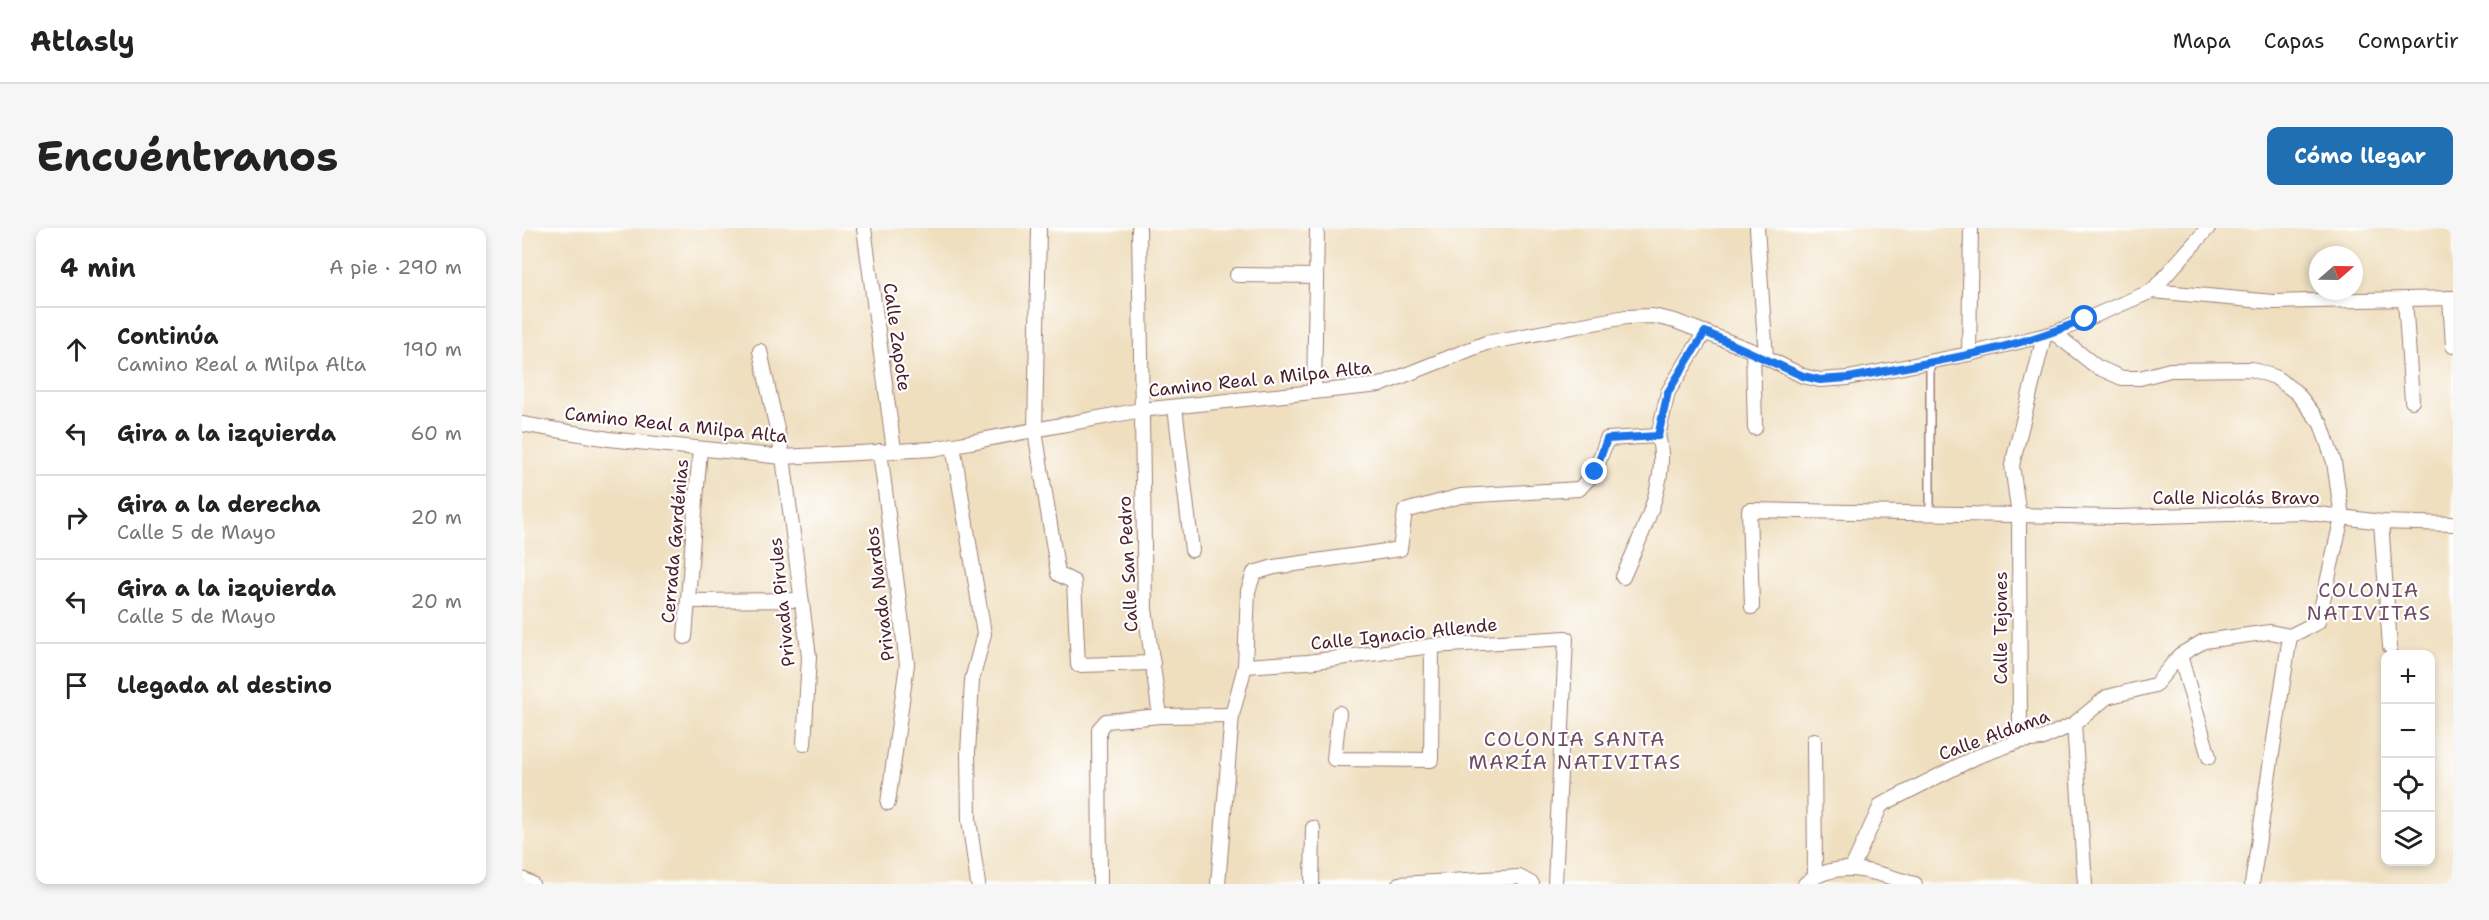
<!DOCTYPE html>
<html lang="es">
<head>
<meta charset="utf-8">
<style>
	:root { --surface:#fff; --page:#f6f6f6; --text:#222; --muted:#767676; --line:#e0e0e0; --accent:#1f6fb2 }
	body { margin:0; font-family:"Shantell Sans",sans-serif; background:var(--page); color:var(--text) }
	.controls { position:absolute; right:18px; bottom:18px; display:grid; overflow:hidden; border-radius:12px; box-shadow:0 3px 9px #0003 }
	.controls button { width:54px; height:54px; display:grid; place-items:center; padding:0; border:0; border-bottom:2px solid var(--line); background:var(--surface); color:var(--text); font:30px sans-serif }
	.compass { position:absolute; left:1787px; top:18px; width:54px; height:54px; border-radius:50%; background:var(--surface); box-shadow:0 3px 9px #0003; rotate:70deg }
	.stop { position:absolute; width:18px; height:18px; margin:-14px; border:4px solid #1a73e8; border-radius:50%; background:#fff }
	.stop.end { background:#1a73e8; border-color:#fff; box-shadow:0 2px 6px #0008 }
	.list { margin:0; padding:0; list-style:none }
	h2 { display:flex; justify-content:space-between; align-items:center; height:78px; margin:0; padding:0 24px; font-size:26px }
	h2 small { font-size:20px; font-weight:400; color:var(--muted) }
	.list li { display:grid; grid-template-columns:39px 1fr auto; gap:18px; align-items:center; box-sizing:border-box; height:84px; padding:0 24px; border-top:2px solid var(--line) }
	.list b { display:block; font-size:22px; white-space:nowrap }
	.list p { margin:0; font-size:20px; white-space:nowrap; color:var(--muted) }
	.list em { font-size:20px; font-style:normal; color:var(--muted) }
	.icon { flex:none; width:33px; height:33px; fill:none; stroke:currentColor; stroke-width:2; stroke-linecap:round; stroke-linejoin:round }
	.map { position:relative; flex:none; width:1931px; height:656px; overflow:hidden; border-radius:12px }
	header { display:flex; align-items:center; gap:36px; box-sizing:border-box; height:84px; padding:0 30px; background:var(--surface); border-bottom:2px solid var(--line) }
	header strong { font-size:28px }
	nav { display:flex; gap:33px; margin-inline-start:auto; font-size:21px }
	.intro { display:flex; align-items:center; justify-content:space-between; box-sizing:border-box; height:144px; padding:0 36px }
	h1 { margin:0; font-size:42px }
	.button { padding:15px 27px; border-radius:12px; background:var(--accent); color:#fff; font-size:21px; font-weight:700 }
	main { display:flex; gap:36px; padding:0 36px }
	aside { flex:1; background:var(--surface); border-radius:12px; box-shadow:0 3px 9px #0003 }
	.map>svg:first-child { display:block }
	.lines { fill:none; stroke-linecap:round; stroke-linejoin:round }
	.service-casing { stroke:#9c7f75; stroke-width:10 }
	.minor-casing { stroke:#9c7f75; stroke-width:16 }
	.service { stroke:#fff; stroke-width:7 }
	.minor { stroke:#fff; stroke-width:14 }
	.route { stroke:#1a73e8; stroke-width:8 }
	.labels { text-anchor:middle; stroke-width:4.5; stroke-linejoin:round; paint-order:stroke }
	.street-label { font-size:18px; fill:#4a1f2b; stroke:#fff }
	.neighbourhood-label { font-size:20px; letter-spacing:1.5px; fill:#6d4c64; stroke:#fff }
</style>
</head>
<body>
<header>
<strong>Atlasly</strong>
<nav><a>Mapa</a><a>Capas</a><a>Compartir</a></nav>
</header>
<div class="intro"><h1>Encuéntranos</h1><a class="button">Cómo llegar</a></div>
<main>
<aside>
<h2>4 min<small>A pie · 290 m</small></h2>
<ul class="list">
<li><svg class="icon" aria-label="ahead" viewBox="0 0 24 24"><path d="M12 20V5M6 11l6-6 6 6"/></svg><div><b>Continúa</b><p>Camino Real a Milpa Alta</p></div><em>190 m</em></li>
<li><svg class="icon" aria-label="left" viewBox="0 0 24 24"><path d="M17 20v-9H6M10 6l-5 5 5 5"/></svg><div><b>Gira a la izquierda</b></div><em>60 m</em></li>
<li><svg class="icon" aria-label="right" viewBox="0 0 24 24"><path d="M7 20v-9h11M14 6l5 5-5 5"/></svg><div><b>Gira a la derecha</b><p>Calle 5 de Mayo</p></div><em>20 m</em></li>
<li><svg class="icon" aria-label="left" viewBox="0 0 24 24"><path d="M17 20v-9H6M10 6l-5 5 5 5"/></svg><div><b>Gira a la izquierda</b><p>Calle 5 de Mayo</p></div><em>20 m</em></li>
<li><svg class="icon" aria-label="arrive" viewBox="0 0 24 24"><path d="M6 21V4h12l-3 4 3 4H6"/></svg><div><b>Llegada al destino</b></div></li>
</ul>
</aside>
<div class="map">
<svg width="1931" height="656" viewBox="0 0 1931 656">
	<rect width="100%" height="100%" fill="#fff"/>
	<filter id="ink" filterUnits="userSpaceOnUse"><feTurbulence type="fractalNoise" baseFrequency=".0167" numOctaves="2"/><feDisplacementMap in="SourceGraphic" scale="12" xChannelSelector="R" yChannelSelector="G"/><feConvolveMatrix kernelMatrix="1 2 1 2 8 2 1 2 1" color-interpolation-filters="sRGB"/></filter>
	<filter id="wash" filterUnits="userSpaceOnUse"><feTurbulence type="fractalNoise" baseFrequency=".008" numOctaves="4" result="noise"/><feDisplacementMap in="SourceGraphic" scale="24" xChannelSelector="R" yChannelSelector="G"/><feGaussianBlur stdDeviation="1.35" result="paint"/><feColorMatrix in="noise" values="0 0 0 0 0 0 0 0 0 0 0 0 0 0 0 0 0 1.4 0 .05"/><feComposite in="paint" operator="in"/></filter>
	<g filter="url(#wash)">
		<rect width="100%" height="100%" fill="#efdfbf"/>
	</g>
	<g filter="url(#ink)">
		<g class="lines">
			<g class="service-casing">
				<path id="service" d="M1408 284V133"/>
			</g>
			<g class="minor-casing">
				<g id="minor">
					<path d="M342 0 372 222"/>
					<path d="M517 0 513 203 536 346 552 354 556 437 631 435"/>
					<path d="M617 0 623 381 638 488"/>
					<path d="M1235 0 1244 129"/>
					<path d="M715 47 794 48"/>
					<path d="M1630 63 1751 74 1931 70"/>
					<path d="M1928 70 1931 118"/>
					<path d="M1883 71 1890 173"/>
					<path d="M1532 105 1575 139 1600 150H1618L1648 142 1729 141 1753 149 1775 165 1799 196 1812 234 1820 289 1796 394 1768 408"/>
					<path d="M238 123 261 229 287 429 282 516"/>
					<path d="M1231 123 1233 200"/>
					<path d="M1447 126 1449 0"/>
					<path d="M792 164 795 0"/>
					<path d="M653 179 670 322"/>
					<path d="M0 196 87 211 261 229 411 221 619 182 858 157 964 115 1104 89 1131 88 1153 93 1231 123 1281 148 1298 152 1326 150 1447 126 1532 105 1630 63 1686 0"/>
					<path d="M1136 208 1146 164 1183 104"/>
					<path d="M431 217 462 406 450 452 446 525 447 592 456 656"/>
					<path d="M358 223 385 436 366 575"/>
					<path d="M1859 294 1868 419"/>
					<path d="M1101 349C1118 309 1149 251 1136 208"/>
					<path d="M166 373 279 372"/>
					<path d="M1230 379 1227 282 1596 289 1781 284 1859 294 1931 296"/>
					<path d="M163 409 178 221"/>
					<path d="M1658 427 1687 529"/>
					<path d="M723 438 786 434 910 418 1044 410 1033 656"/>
					<path d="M817 485 812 531 909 532 910 418"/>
					<path d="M1552 496 1563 656"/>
					<path d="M1292 512 1293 648"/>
					<path d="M1498 513 1497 288 1490 237 1522 109"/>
					<path d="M1330 640 1359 577 1454 529 1498 513 1519 511 1552 496 1585 469 1633 457 1658 427 1682 413 1748 404 1768 408"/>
					<path d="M0 651 10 656"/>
					<path d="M578 656 577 501 584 493 638 488 710 487"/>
					<path d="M696 656 710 487 723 438 726 363 732 345 752 339 878 321 883 283 939 268 1057 261 1073 244 1085 211 1136 208"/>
					<path d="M790 656 791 600"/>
					<path d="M877 656 997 649 1010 656"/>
					<path d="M1283 656C1317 628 1355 646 1393 656"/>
					<path d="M1730 656 1768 408"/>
				</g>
			</g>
			<use href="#service" class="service"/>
			<use href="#minor" class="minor"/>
		</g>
	</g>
	<g class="lines" filter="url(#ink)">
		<path class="route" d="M1073 244 1085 211 1136 208 1146 164 1183 104 1281 148 1298 152 1326 150C1405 134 1489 124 1563 91"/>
	</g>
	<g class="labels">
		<g class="street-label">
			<text transform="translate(375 109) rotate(82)" y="6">Calle Zapote</text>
			<text transform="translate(738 151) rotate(-6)" y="6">Camino Real a Milpa Alta</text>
			<text transform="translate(154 197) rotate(6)" y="6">Camino Real a Milpa Alta</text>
			<text x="1714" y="276">Calle Nicolás Bravo</text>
			<text transform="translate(153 313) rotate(-85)" y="6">Cerrada Gardénias</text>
			<text transform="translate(606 336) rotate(-93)" y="6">Calle San Pedro</text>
			<text transform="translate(358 366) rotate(-97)" y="6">Privada Nardos</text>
			<text transform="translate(260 374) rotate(-96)" y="6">Privada Pirules</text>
			<text transform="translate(1479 400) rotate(-90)" y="6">Calle Tejones</text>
			<text transform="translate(882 406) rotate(-6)" y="6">Calle Ignacio Allende</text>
			<text transform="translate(1472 507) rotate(-20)" y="6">Calle Aldama</text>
		</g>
		<g class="neighbourhood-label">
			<text x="1847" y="369">COLONIA<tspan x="1847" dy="23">NATIVITAS</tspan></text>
			<text x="1053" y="518">COLONIA SANTA<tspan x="1053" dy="23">MARÍA NATIVITAS</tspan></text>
		</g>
	</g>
</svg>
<div class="controls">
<button>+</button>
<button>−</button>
<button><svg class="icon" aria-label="locate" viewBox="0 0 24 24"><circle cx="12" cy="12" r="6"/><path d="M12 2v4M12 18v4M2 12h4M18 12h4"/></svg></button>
<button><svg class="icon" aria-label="layers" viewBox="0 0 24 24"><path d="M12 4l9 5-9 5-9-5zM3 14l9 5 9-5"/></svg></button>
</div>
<svg class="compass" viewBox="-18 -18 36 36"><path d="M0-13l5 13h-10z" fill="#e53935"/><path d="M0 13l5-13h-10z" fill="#767676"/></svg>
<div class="stop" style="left:1563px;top:91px"></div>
<div class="stop end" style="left:1073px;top:244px"></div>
</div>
</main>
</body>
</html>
